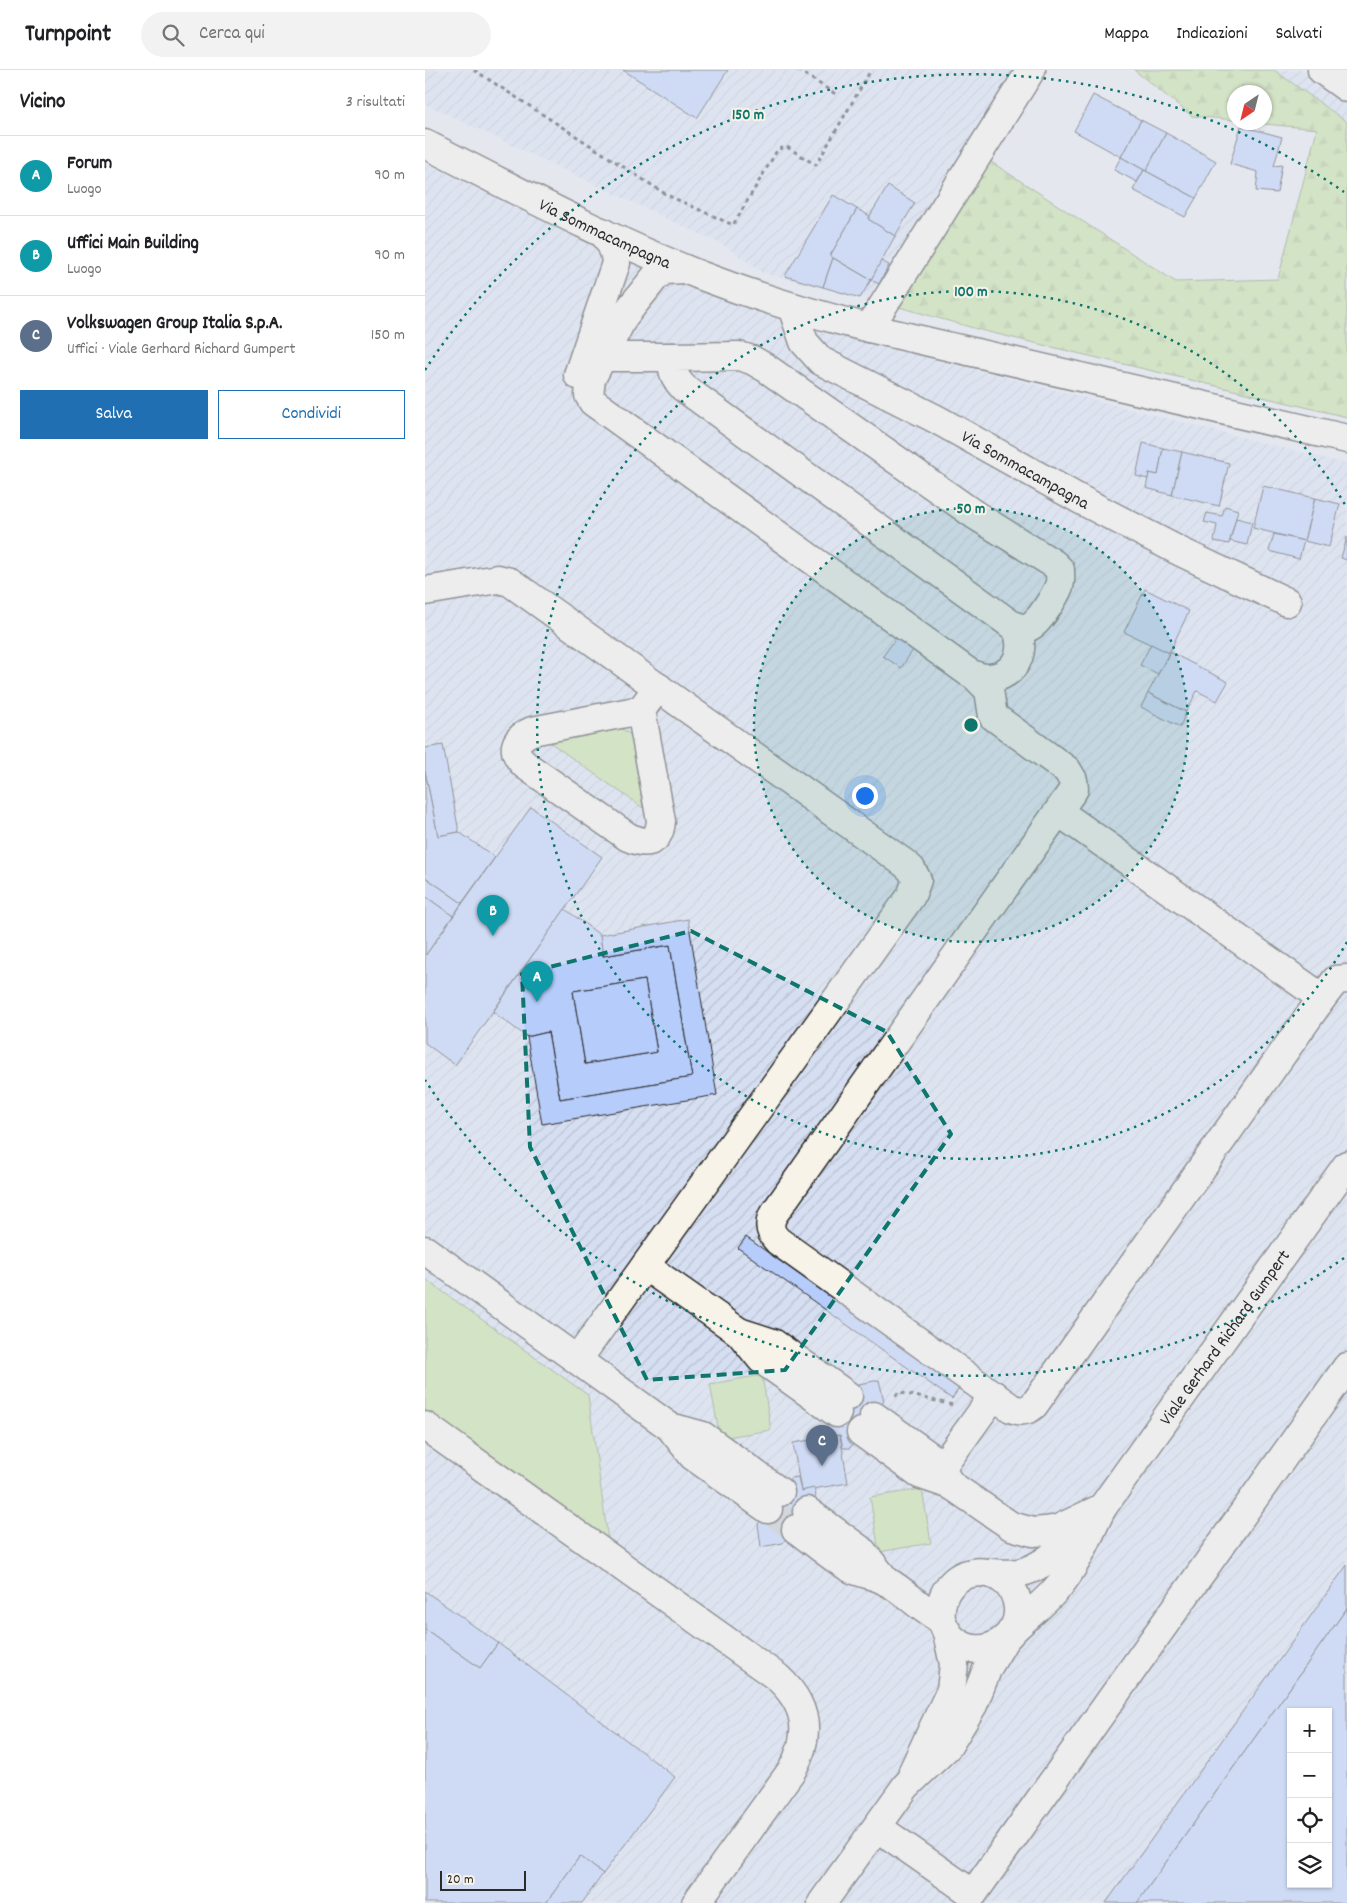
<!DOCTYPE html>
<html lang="it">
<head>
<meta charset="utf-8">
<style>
	:root { --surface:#fff; --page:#f2f2f2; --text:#202124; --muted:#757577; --line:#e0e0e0; --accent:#1f6fb2 }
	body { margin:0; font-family:Dekko,sans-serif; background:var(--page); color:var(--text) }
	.controls { position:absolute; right:15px; bottom:15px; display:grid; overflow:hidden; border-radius:0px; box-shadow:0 1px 4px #0004 }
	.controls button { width:45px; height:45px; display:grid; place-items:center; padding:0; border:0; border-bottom:1px solid var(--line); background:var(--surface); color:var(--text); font:25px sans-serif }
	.compass { position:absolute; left:802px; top:15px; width:45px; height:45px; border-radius:50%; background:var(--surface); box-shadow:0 1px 4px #0004; rotate:215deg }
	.scale { position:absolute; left:15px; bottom:12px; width:86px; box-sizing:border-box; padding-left:5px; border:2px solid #2b2b2b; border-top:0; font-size:14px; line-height:18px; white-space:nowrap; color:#2b2b2b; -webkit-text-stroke:4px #f7f3e8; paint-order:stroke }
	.you { position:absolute; left:439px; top:725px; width:18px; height:18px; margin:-12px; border:4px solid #fff; border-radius:50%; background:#1a73e8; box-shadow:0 0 0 8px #1a73e833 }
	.badge { display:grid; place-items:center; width:32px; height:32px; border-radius:50%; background:var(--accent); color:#fff; font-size:16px; font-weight:700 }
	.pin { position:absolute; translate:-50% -41px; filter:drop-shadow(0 1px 2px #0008) }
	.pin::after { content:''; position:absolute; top:26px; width:18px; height:15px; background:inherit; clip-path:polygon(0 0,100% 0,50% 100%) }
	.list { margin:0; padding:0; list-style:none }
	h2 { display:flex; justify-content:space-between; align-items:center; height:65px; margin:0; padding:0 20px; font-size:21px }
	h2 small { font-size:16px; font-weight:400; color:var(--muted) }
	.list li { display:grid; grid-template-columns:32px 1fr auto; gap:15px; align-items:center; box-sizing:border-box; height:80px; padding:0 20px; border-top:1px solid var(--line) }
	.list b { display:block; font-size:19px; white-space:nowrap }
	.list p { margin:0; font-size:16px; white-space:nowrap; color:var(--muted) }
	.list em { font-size:16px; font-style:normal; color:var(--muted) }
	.actions { display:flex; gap:10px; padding:15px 20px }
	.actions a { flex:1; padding:11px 0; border:1px solid var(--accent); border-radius:0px; text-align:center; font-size:18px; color:var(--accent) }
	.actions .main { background:var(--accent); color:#fff }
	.icon { flex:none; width:28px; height:28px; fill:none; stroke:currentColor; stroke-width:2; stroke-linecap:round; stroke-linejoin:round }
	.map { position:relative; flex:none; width:922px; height:1833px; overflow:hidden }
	header { display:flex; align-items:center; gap:30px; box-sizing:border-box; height:70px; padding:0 25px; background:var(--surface); border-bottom:1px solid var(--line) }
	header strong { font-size:24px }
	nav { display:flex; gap:28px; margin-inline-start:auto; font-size:18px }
	.search { width:350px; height:45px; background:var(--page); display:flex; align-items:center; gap:12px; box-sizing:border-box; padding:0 18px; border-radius:28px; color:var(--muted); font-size:19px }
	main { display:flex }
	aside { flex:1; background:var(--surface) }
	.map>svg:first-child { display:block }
	.industrial { fill:url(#industrial-furrows); fill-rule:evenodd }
	.grass { fill:#bfdd95; stroke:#758460 }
	.forest { fill:url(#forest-firs); stroke:#758460 }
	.building { fill:#b6ccfb; stroke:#2b2b2b; fill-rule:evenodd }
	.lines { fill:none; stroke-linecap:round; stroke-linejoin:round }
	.minor-tunnel { stroke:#bfc1c7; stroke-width:28; stroke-dasharray:28 14; stroke-linecap:butt }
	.minor-casing { stroke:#2b2b2b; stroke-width:31 }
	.path { stroke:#2b2b2b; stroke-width:3; stroke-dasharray:4 4; stroke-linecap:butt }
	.minor { stroke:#f7f3e8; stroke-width:28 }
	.marked { fill:none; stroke:#0f766e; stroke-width:4; stroke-dasharray:10 6; stroke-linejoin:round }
	.ring { fill:none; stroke:#0f766e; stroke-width:2.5; stroke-dasharray:2.5 5 }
	.labels { text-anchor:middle; stroke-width:4; stroke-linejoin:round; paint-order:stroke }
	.street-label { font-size:18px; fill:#2b2b2b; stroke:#f7f3e8 }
	.centre { fill:#0f766e; stroke:#f7f3e8; stroke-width:2.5 }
	.ring-label { font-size:15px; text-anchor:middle; font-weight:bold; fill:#0f766e; stroke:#f7f3e8; stroke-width:4; stroke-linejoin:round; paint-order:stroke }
</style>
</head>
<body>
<header>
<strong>Turnpoint</strong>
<div class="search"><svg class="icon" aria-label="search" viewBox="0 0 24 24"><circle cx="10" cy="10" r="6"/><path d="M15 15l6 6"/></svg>Cerca qui</div>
<nav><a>Mappa</a><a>Indicazioni</a><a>Salvati</a></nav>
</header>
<main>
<aside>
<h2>Vicino<small>3 risultati</small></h2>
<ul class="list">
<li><span class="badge" style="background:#0f9aa8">A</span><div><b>Forum</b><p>Luogo</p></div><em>90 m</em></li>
<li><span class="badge" style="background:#0f9aa8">B</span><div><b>Uffici Main Building</b><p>Luogo</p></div><em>90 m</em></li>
<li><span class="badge" style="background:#5c6f8a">C</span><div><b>Volkswagen Group Italia S.p.A.</b><p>Uffici · Viale Gerhard Richard Gumpert</p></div><em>150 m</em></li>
</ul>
<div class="actions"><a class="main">Salva</a><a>Condividi</a></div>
</aside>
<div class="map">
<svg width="922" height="1833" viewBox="0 0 922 1833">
	<defs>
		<pattern id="industrial-furrows" width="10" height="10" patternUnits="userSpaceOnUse" patternTransform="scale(1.25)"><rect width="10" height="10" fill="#d6dff2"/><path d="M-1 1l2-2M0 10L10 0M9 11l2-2" fill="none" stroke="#b8c0d0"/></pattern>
		<pattern id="forest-firs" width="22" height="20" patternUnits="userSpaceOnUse" patternTransform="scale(1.25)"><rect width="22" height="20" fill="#bfdd95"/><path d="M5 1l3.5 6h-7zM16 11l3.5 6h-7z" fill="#a4be81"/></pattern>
	</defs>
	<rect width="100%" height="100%" fill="#e4e7ee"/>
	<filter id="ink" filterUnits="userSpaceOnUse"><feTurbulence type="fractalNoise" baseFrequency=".02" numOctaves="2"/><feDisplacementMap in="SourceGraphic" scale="10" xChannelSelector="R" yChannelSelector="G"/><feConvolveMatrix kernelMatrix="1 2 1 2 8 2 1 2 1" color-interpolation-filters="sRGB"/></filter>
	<g filter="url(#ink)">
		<g class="industrial">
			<path d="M0 0H615L467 235 338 203 302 177 0 34Z"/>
			<path d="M849 0H922V52Z"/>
			<path d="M0 93 148 165 323 237 528 294 922 394V1833H0ZM866 1642H903V1814H866Z"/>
		</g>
		<g class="grass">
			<path d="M194 657 206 665 218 738 120 669Z"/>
			<path d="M0 1209 163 1325 183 1470 0 1341Z"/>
			<path d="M337 1305 346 1360 295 1368 285 1314Z"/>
			<path d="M497 1419 506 1473 454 1482 445 1427Z"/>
		</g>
		<path class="forest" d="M709 0H849L922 52V347L559 261 467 235 560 88 751 212 853 209 892 59 829 53 839 52V22H809V50L767 46Z"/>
		<g class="building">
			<path d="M198 0H303L272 48Z"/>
			<path d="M668 25 716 50 696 87 649 61Z"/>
			<path d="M716 50 741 63 721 101 696 87Z"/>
			<path d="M816 56 857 67 849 96 857 95 852 123 831 121 833 102 805 94Z"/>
			<path d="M741 63 791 91 771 128 721 101Z"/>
			<path d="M696 87 719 100 712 112 689 100Z"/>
			<path d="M719 100 771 128 760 147 708 120Z"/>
			<path d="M463 116 490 133 470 166 443 149Z"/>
			<path d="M408 125 432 139 405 186 408 188 398 217 360 206Z"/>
			<path d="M432 139 445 146 443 149 470 166 446 210 405 186Z"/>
			<path d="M408 188 446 210 435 228 398 217Z"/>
			<path d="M456 191 464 195 454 214 446 210Z"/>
			<path d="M718 373 738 378 733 405 724 403 723 409 711 406Z"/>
			<path d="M738 378 757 382 747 425 721 418 724 403 733 405Z"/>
			<path d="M757 382 804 393 794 436 747 425Z"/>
			<path d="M838 416 890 428 879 471 828 458Z"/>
			<path d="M890 428 915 434 904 477 879 471Z"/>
			<path d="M800 436 813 440 804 474 789 471 792 455 779 452 782 443 797 446Z"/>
			<path d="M811 448 827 452 822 475 805 471Z"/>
			<path d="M849 464 879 471 874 489 844 481Z"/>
			<path d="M922 467V490L916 488Z"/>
			<path d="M720 519 764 541 744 583 699 562Z"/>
			<path d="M471 568 488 580 476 598 458 586Z"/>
			<path d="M726 574 744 583 733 604 715 595Z"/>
			<path d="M745 582 803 612 792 631 772 621 761 642 723 623Z"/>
			<path d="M723 623 761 642 755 657 716 637Z"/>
			<path d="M18 675 34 762 13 766 0 701V678Z"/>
			<path d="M0 701 13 766 34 762 70 787 37 833 0 807Z"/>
			<path d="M106 737 177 787 30 995 0 973V886Z"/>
			<path d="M0 807 37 833 28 846 0 826Z"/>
			<path d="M0 826 28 846 0 886Z"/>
			<path d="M140 839 175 865 178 886 245 875 267 1007 135 1029 123 962 102 967 68 942ZM220 910 232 982 160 994 148 921Z"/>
			<path d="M263 849 292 1025 117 1054 102 967 123 962 135 1029 267 1007 245 875 178 886 175 865Z"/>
			<path d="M220 910 232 982 160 994 148 921Z"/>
			<path d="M321 1167 534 1318 527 1329 313 1178Z"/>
			<path d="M454 1310 459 1331 425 1378H418L415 1365 403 1367 400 1359 434 1314Z"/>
			<path d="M415 1365 423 1413 376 1421 368 1373Z"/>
			<path d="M373 1407 376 1421 389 1418 391 1426 358 1473 336 1477 333 1454 365 1408Z"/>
			<path d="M922 1495V1538L712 1833H681Z"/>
			<path d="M0 1521 73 1573 55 1598 0 1559Z"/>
			<path d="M922 1538V1833H712ZM866 1642H903V1814H866Z"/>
			<path d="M0 1559 55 1598 73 1573 250 1707 178 1804 155 1786 121 1833H0Z"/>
			<path d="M155 1786 178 1804 157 1833H121Z"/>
		</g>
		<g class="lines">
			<path class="minor-tunnel" d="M343 1439 371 1459"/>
			<g class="minor-casing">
				<g id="minor">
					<path d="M897 0 922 18"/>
					<path id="s1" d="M0 74C91 120 182 169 277 206 332 227 388 244 444 258L922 369"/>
					<path d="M259 199 240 200 231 206 199 246 166 309 164 325 168 332 543 602C575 621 607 591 591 558L259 318C249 308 247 301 247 287L314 286 327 290 341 298 550 445 629 494 635 500C635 505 636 511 634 516 630 526 614 553 604 557 598 559 592 557 585 554"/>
					<path id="s2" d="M367 237 379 272 396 291 511 349 656 430 756 482 862 532"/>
					<path d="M444 258 606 0"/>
					<path d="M177 287H247"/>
					<path d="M153 305 191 193C190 180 186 171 177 162"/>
					<path d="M0 521 73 509 85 512 479 793 486 799 492 810 486 826 153 1289"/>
					<path d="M550 606 564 620 568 646 642 700 648 710 649 719 348 1145C343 1156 345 1163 353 1171L586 1338C595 1342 602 1341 609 1335L897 928 634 742"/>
					<path d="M216 640 107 661C89 669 85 680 100 695L203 767C221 775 234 774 236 751L216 640 233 617"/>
					<path d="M897 928 911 910 922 909"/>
					<path d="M0 1180 245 1357 278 1366 355 1422"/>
					<path d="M220 1196 314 1262 348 1273 423 1326"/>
					<path d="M314 1262 336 1289 412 1343"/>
					<path d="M449 1346 506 1387 526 1415"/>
					<path d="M0 1356 352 1607C383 1635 387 1664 367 1700L271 1833"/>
					<path d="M245 1357 268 1386 343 1439"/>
					<path d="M436 1362 494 1404 526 1415 586 1456 608 1462 620 1461 633 1459 677 1438"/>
					<path d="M515 1400 569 1325"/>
					<path d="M382 1441 437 1481 462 1512"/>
					<path d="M371 1459C388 1471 409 1490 427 1499 439 1504 452 1506 463 1512 475 1519 486 1529 497 1537 503 1542 510 1545 516 1550 518 1553 519 1557 521 1560 525 1568 533 1574 541 1577 566 1586 595 1565 593 1538 589 1488 510 1489 516 1551"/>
					<path d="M562 1503C572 1503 584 1505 593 1503 622 1498 644 1470 664 1451"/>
					<path id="s3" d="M586 1562C602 1546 620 1533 634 1516 653 1493 664 1464 677 1438L922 1095"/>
					<path d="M488 1701 526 1620 529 1594 522 1563"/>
					<path d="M452 1757 548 1824 922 1297"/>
					<path d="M397 1833 481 1716 523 1676 548 1635 563 1597 579 1570"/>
				</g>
			</g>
			<g class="path">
				<path d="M49 0 242 125 308 155 353 79 362 77 391 95 446 0"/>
				<path d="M373 0 412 25"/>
				<path d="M471 1326 473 1322 528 1335"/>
			</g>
			<use href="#minor" class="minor"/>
		</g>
	</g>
	<path d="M0 0H922V1833H0ZM266 861 462 962 526 1064 360 1300 222 1310 105 1077 97 904Z" fill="#e4e7ee" fill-opacity=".55" fill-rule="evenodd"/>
	<path class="marked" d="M266 861 462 962 526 1064 360 1300 222 1310 105 1077 97 904Z"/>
	<circle cx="546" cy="655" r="217" fill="#0f766e" fill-opacity=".12"/>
	<g class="ring">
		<circle cx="546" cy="655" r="217"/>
		<path d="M922 872A434 434 0 1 1 922 438"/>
		<path d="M919 1188A651 651 0 0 1 0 1010M0 300A651 651 0 0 1 919 122"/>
	</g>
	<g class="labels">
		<g class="street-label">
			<text dy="6" stroke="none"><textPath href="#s1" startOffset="201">Via Sommacampagna</textPath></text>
			<text dy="6" stroke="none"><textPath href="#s2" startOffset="294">Via Sommacampagna</textPath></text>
			<text dy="6" stroke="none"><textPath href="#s3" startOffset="366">Viale Gerhard Richard Gumpert</textPath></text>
		</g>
	</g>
	<circle cx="546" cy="655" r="8" class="centre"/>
	<g class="ring-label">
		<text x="323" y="49">150 m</text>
		<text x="546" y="226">100 m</text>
		<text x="546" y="443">50 m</text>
	</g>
</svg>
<div class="controls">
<button>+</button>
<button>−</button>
<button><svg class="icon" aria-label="locate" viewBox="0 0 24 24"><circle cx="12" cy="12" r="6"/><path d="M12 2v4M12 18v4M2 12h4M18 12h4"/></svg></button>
<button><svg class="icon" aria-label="layers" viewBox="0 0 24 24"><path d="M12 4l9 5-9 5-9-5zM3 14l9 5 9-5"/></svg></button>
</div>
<svg class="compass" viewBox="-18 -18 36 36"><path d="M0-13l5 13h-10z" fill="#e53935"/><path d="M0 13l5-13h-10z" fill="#757577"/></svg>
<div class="scale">20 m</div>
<div class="you"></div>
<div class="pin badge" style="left:112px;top:932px;background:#0f9aa8">A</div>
<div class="pin badge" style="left:68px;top:866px;background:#0f9aa8">B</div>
<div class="pin badge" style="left:397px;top:1396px;background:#5c6f8a">C</div>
</div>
</main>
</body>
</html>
